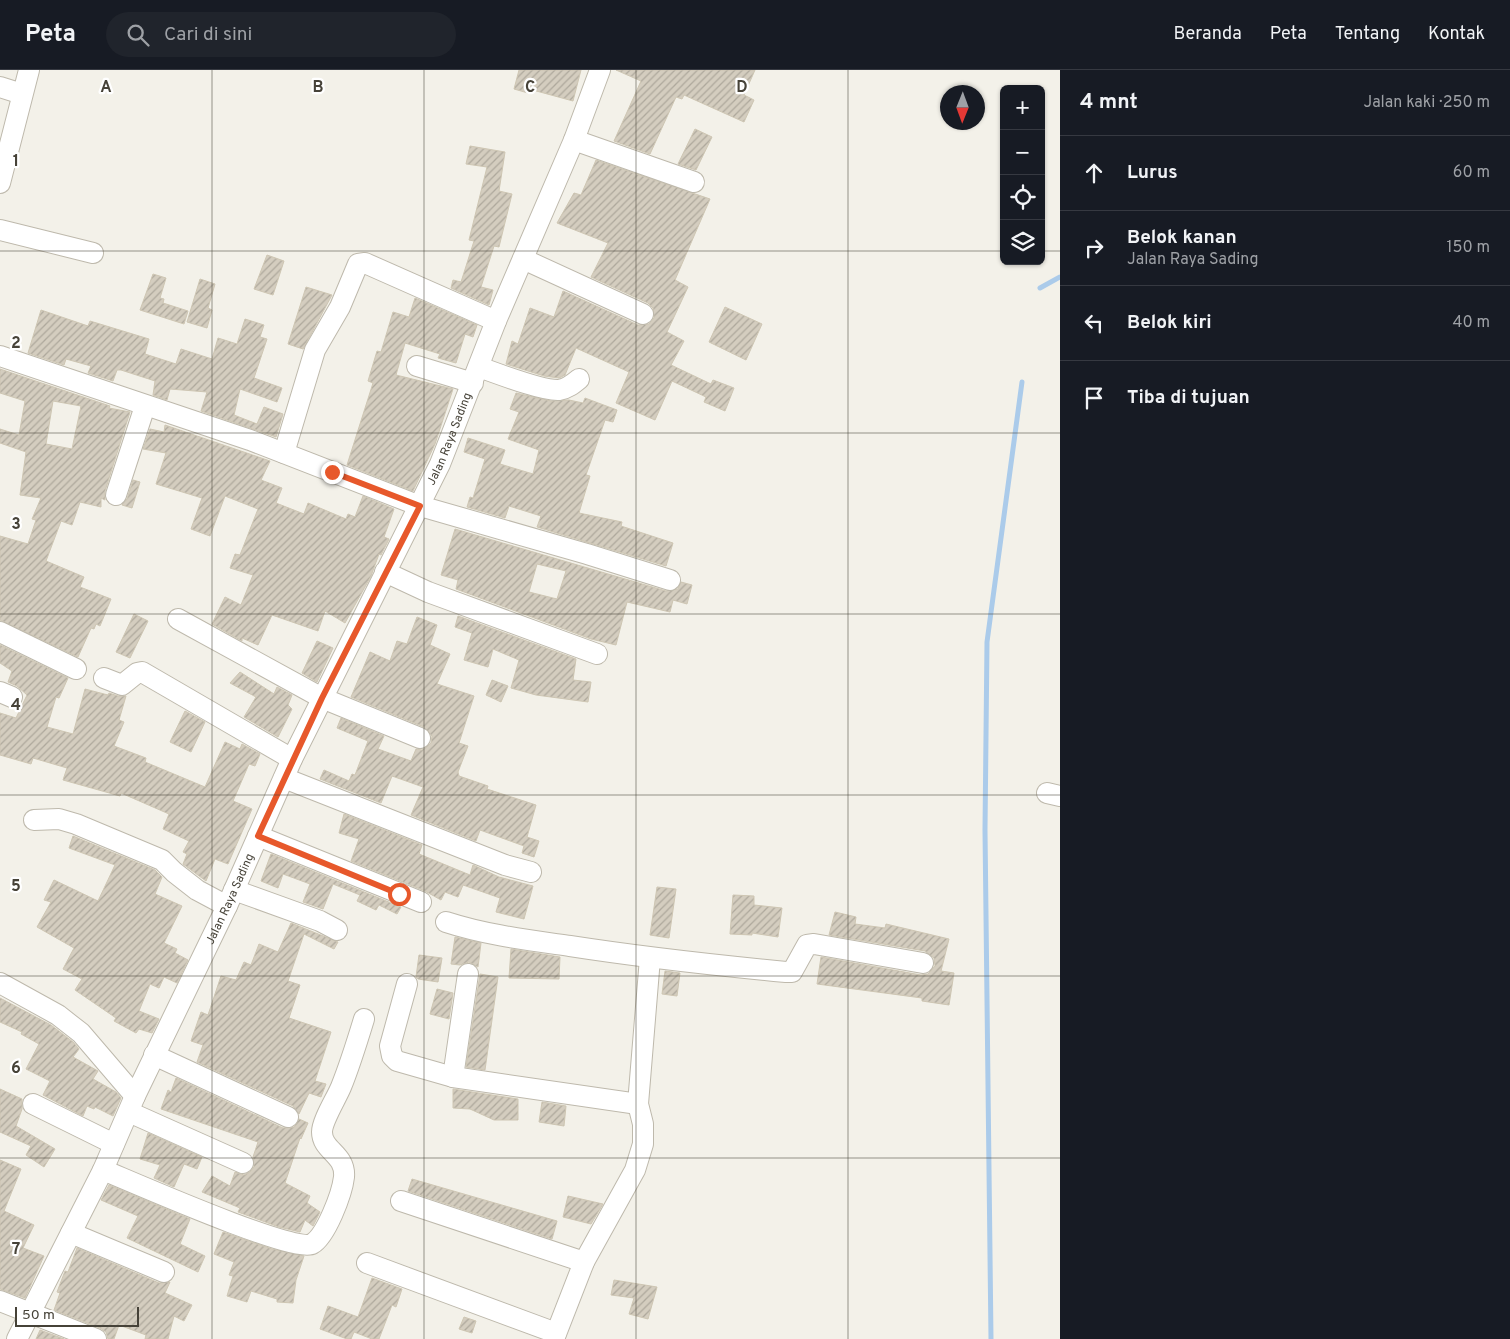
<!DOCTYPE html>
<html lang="id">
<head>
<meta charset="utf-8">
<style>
	:root { --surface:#171b24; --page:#20242c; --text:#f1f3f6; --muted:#9ea1a6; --line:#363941 }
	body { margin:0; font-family:Overpass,sans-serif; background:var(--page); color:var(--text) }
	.controls { position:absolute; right:15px; top:15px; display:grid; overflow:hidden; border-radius:8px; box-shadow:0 1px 4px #0004 }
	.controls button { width:45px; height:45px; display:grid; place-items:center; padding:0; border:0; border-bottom:1px solid var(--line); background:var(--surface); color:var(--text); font:25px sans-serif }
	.compass { position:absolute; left:940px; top:15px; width:45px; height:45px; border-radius:50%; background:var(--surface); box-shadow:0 1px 4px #0004; rotate:181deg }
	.scale { position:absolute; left:15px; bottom:12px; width:124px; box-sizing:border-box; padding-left:5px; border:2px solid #464238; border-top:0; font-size:14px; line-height:18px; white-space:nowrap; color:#464238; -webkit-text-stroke:4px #fff; paint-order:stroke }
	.stop { position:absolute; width:15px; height:15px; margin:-11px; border:4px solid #e7582b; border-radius:50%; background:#fff }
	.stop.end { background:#e7582b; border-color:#fff; box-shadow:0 1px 5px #0008 }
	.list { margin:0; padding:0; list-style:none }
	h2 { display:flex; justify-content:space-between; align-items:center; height:65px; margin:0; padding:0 20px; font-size:21px }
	h2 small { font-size:16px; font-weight:400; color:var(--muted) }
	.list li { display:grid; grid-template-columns:32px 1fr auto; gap:15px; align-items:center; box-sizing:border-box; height:75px; padding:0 20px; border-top:1px solid var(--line) }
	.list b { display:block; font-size:19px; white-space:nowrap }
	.list p { margin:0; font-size:16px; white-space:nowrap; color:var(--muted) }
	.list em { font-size:16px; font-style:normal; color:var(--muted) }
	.icon { flex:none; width:28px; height:28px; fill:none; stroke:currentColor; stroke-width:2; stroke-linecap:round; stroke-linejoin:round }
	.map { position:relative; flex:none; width:1060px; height:1269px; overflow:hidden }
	header { display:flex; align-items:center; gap:30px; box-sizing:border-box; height:70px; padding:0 25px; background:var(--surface); border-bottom:1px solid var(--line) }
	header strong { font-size:24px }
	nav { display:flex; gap:28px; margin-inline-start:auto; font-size:18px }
	.search { width:350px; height:45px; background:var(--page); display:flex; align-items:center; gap:12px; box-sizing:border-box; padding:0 18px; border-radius:28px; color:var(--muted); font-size:19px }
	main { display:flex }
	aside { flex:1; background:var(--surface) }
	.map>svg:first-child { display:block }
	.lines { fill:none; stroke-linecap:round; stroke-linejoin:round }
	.stream { stroke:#abcbea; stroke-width:5 }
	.building { fill:url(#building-hatch); stroke:#cec6b3; fill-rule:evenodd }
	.minor-casing { stroke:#beb9ac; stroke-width:22 }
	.minor { stroke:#fff; stroke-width:20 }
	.route { stroke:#e7582b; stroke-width:6 }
	.grid { fill:none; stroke:#464238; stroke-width:1; stroke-opacity:0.55 }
	.labels { text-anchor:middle; stroke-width:4.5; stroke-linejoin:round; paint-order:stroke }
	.street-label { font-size:12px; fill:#464238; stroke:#fff }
	.grid-label { font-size:16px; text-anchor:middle; font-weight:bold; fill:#464238; stroke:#fff; stroke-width:4.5; stroke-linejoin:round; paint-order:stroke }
</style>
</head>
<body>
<header>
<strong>Peta</strong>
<div class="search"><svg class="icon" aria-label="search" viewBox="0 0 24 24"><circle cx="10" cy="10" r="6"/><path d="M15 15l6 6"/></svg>Cari di sini</div>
<nav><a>Beranda</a><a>Peta</a><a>Tentang</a><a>Kontak</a></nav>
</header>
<main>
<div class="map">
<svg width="1060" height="1269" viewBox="0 0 1060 1269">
	<defs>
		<pattern id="building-hatch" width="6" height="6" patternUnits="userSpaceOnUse" patternTransform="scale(1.25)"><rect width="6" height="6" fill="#d4cdbf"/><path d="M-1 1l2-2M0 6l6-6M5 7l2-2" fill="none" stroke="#aea89c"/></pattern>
	</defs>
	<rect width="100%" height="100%" fill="#f3f1e9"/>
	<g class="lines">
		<g class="stream">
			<path d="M1040 218 1060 207"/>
			<path d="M991 1269 985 760 987 572 1022 312"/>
		</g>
	</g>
	<g class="building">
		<path d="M519 0H581L573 31 529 19 528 23 514 19Z"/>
		<path d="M616 0H755L744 25 754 30 744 52 684 25 682 29 676 27 650 84 614 71 641 11Z"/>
		<path d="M695 59 712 67 696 100 678 94Z"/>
		<path d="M470 76 505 82 499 121 512 124 499 177 494 176 481 217 493 220 489 235 451 218 453 210 461 212 474 171 469 170 487 97 466 94Z"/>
		<path d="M596 90 710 129 675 210 688 217 667 262 684 271 671 295 711 314 713 310 734 318 725 341 704 332 706 327 672 311 655 350 616 333 629 302 576 278 565 305 559 308 544 306 506 294 512 271 518 274 530 238 554 247 563 221 638 255 649 254 654 248 653 238 648 233 591 207 608 173 557 153 574 123 581 125Z"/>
		<path d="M267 185 284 191 273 225 254 219Z"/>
		<path d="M153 204 166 208 160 228 164 229 163 233 188 241 184 254 140 240Z"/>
		<path d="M200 209 215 214 208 238 212 240 207 258 187 252Z"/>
		<path d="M306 217 332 225 303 279 288 274Z"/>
		<path d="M415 228 477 255 473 267 465 264 456 293 438 288 440 284 405 273 396 305 453 319 435 374 413 421 347 395 373 313 368 311 377 281 381 282 393 242 409 247Z"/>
		<path d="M725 237 762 254 746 290 709 272Z"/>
		<path d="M41 240 88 256 90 251 149 269 145 284 176 294 181 279 212 289 218 268 237 274 245 249 264 255 260 267 267 269 254 308 282 318 277 332 240 319 234 345 257 354 264 337 283 344 276 367 201 341 207 322 170 319 167 330 153 325 155 311 121 300H117L113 311 88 303 91 296 66 289 64 295 28 283Z"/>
		<path d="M0 299 110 336 109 338 130 342 105 421V430L101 428V437L80 432 72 455 61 451 46 491 84 507 80 517 111 529 100 556 96 554 94 559 91 558 78 587 0 550V466L28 474 36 450 32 449 41 428 20 425 26 382 0 373V359L19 365 25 331 0 323ZM53 331 81 336 72 379 46 374Z"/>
		<path d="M516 323 551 331 569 330 583 333 585 328 617 340 613 352 605 350 586 405 590 406 579 443 622 452 621 456 673 473 666 496 537 457 541 446 509 436 505 448 467 437 470 427 473 428 485 389 464 382 468 368 505 380 500 394 533 404 539 380 508 369 519 342 510 339Z"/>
		<path d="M165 355 270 391 261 410 282 418 276 433 304 444 308 433 346 449 348 444 355 447 363 426 394 439 384 467 389 469 381 485 379 484 371 506 345 553 325 541 318 561 272 545 258 575 242 568V571L212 554 225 527 241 535 253 505 230 498 235 484 240 485 258 439 225 426 210 466 191 459 202 428 156 414 166 383 143 379 150 359 164 362Z"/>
		<path d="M133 410 140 412 132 438 122 435 127 429Z"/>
		<path d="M455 459 666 521 678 519 681 512 692 515 687 534 673 530 670 542 627 532 616 575 591 569 456 519 458 510 441 505ZM537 494 566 501 557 529 529 522Z"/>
		<path d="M134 544 148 551 130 588 116 582Z"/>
		<path d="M458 546 576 589 573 610 591 612 588 632 536 625 511 618 519 590 493 579 488 597 464 590 472 563 455 557Z"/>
		<path d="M417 547 437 555 430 575 450 584 437 614 474 626 459 673 468 676 458 702 459 706 488 716 487 719 536 735 527 767 539 771 534 787 522 783 524 776 480 760 476 771 411 745 423 717 392 706 381 733 320 709 324 700 349 711 352 704 355 705 368 671 337 658 341 648 384 666 378 679 411 691 416 679 422 680 431 673 432 666 424 657 351 627 370 582 390 591 397 571 407 574Z"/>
		<path d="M317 571 333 578 317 612 302 603Z"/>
		<path d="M0 575 68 608 59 628 56 627 47 657 73 664 85 619 108 625 109 623 118 626H126L119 650 124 652 114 676 146 688 145 692 205 717 225 672 240 679 242 674 260 684 255 696 249 694 233 731 252 739 228 794 215 789 206 811 183 794 187 784 183 782 189 771 163 759 169 744 121 723 120 726 63 710 67 698 33 688 31 694 0 685V643L16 648 27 625 17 616 8 612 12 601 0 593Z"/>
		<path d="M240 602 274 624 277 617 292 625 288 635 292 639 278 667 244 647 256 627 230 613Z"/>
		<path d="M492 610 508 616 501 632 486 625Z"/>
		<path d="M185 641 205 652 191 682 170 672Z"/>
		<path d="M344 744 422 775 419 784 470 805 473 795 499 807 533 816 524 849 496 842 500 828 463 815 458 827 445 822 441 830 425 821 351 791 359 769 339 763Z"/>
		<path d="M73 766 155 800 162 807 155 824 182 836 164 873 177 879 175 883 188 890 177 913 164 907 159 918 150 914 139 941 159 949 152 963 139 959 136 963 114 951 116 948 75 920 82 909 63 899 74 878 37 857 51 832 44 830 54 810 98 831 115 795 69 778Z"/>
		<path d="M271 784 401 837 397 844 379 835 376 840 357 831 360 825 333 814 323 839 303 832 310 814 283 804 278 818 261 811Z"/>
		<path d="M657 817 676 819 669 868 650 865Z"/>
		<path d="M733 825 754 826V835L782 838 778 867 752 863V865L730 864Z"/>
		<path d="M835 842 856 847 855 854 885 858 886 854 949 869 941 901 954 903 949 935 922 931V928L817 914 821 887 921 905 928 904 935 896 934 888 925 881 829 865Z"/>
		<path d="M291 853 338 872 334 879 304 864 288 911 300 915 289 948 331 962 315 1011 326 1014 321 1027 309 1023 299 1044 293 1036 197 992 203 975 191 971 201 942 208 945 221 906 236 910 244 892 251 895 259 874 278 882Z"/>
		<path d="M455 867 481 873 478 897 469 892 460 895 451 894Z"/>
		<path d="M511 879 560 887 559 909 509 908Z"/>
		<path d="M419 885 442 888 438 912 418 909 416 907Z"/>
		<path d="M665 901 680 903 677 926 662 924Z"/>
		<path d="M480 904 498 907 485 1000 466 997Z"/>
		<path d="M437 919 453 923 449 949 430 944Z"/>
		<path d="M0 928 51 955 73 972 79 979 73 987 98 1001 93 1009 116 1022 121 1028 113 1046 95 1037 94 1039 87 1036 83 1046 43 1025 50 1011 26 999 39 974 21 964 22 962 0 952Z"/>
		<path d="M176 1008 283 1058 294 1057 299 1049 308 1053 301 1069 300 1068 285 1113 310 1126 307 1133 320 1142 313 1156 305 1150 300 1162 279 1157 238 1142 240 1138 202 1122 212 1106 230 1116 235 1102 244 1105 250 1102 254 1097 253 1087 258 1072 161 1039 168 1020 171 1022Z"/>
		<path d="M0 1019 22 1029V1039L16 1056 55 1079 44 1097 26 1085 31 1076 0 1062Z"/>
		<path d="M453 1019 518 1029V1050H494L470 1039 453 1038Z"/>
		<path d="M542 1032 566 1036 564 1056 539 1052Z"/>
		<path d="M148 1063 202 1087 197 1099 184 1094 174 1117 154 1108 160 1095 140 1089Z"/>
		<path d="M0 1090 21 1099 4 1141 34 1155 23 1178 44 1186 25 1228 0 1219Z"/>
		<path d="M412 1109 557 1151 552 1169 408 1121Z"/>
		<path d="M109 1115 190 1149 180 1174 205 1186 198 1202 127 1168 138 1146 101 1130Z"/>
		<path d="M568 1126 603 1134 591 1154 563 1147Z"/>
		<path d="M223 1162 272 1179 304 1186 296 1210 293 1233 277 1232V1229L251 1221 247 1232 227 1226 233 1206 229 1205 234 1192 214 1184Z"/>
		<path d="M77 1178 159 1213 170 1212 165 1223 192 1235 184 1251 174 1246 168 1269H145L146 1265 119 1255 114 1269H108L106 1262 100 1258 54 1240 60 1223 57 1222 65 1201 68 1202Z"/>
		<path d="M372 1208 402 1219 396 1237 392 1235 379 1269H372L354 1262 351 1269H347L320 1259 328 1236 358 1247Z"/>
		<path d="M614 1210 657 1217 648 1249 629 1244 634 1228 611 1225Z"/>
		<path d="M464 1247 476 1251 472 1263 459 1259Z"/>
		<path d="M40 1260 64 1269H36Z"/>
	</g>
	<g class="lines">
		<g class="minor-casing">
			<g id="minor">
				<path d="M0 17 22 24"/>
				<path d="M574 70 694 112"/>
				<path d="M0 113 29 0"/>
				<path d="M0 160 93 183"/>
				<path d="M523 189 643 244"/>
				<path d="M0 286 250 370 420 436 587 484 670 510"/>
				<path d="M417 296 473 313"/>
				<path d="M479 297C496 303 542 321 559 320 567 319 573 314 579 309"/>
				<path d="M284 383 315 280 340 237 358 194 365 193 496 251"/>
				<path d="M116 425 145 336"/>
				<path d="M385 502 428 522 597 584"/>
				<path d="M178 549 322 628 420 668"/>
				<path d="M0 562 76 599"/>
				<path d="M104 608 122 615 137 603 142 602 292 689"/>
				<path d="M0 622 12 627"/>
				<path d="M284 708 505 795 531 802"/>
				<path d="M1047 723 1060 726"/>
				<path d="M34 750 59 749 76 754 162 790 174 802 197 820 227 836"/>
				<path d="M258 766 421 832"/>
				<path d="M234 820 320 851 337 860"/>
				<path d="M446 852C486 865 528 870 570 876 641 887 713 895 786 902H792L807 875 814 874 923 893"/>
				<path d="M0 913 58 945 81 963 135 1026"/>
				<path d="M407 914 390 976 392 986 397 991 453 1007 638 1034"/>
				<path d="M154 985 288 1047"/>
				<path d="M453 1007 468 904"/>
				<path d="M33 1034 114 1074"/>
				<path d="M129 1042 243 1093"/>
				<path d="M103 1100C130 1111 295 1184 312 1174 326 1166 342 1124 344 1107 346 1084 322 1081 322 1062 322 1051 336 1029 341 1017 350 995 357 972 364 949"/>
				<path d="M401 1131 584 1192"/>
				<path d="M71 1163 164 1202"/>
				<path d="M367 1193 556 1263"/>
				<path d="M0 1231 96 1269"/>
				<path id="s1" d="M17 1269 103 1100 135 1026 227 836 292 689 440 394 496 251 574 70 600 0"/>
				<path d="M554 1269 584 1192 635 1100 643 1074V1054L638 1034 650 888"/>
			</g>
		</g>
		<use href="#minor" class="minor"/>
	</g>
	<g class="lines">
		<path class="route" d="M332 402 420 436 322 628 258 766 399 824"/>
	</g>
	<path class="grid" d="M212 0V1269M424 0V1269M636 0V1269M848 0V1269M0 181H1004M1041 181H1060M0 363H1060M0 544H1060M0 725H1060M0 906H1060M0 1088H1060"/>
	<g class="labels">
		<g class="street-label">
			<text dy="4" stroke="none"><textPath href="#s1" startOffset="999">Jalan Raya Sading</textPath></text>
			<text dy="4" stroke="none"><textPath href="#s1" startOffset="489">Jalan Raya Sading</textPath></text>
		</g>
	</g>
	<g class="grid-label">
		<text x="106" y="22">A</text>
		<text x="318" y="22">B</text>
		<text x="530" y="22">C</text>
		<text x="742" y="22">D</text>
		<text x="16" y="96">1</text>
		<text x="16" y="278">2</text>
		<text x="16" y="459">3</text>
		<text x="16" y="640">4</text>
		<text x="16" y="821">5</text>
		<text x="16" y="1003">6</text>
		<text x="16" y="1184">7</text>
	</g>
</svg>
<div class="controls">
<button>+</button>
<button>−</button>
<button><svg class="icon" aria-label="locate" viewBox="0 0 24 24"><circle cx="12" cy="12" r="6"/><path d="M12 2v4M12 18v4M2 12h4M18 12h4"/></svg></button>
<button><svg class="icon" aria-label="layers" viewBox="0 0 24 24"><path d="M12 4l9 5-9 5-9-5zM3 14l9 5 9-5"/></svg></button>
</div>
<svg class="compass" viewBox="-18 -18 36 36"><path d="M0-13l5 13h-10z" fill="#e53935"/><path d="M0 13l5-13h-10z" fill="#9ea1a6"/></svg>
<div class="scale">50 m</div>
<div class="stop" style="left:399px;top:824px"></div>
<div class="stop end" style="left:332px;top:402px"></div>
</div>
<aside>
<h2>4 mnt<small>Jalan kaki · 250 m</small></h2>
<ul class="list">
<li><svg class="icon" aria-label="ahead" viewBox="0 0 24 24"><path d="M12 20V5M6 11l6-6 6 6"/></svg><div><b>Lurus</b></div><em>60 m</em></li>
<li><svg class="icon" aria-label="right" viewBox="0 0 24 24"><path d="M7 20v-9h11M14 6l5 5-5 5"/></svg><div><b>Belok kanan</b><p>Jalan Raya Sading</p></div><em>150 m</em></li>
<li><svg class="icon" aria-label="left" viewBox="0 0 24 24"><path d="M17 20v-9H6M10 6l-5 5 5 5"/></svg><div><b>Belok kiri</b></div><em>40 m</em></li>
<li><svg class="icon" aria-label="arrive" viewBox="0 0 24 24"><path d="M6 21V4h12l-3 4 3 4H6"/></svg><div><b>Tiba di tujuan</b></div></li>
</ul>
</aside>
</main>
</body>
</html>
